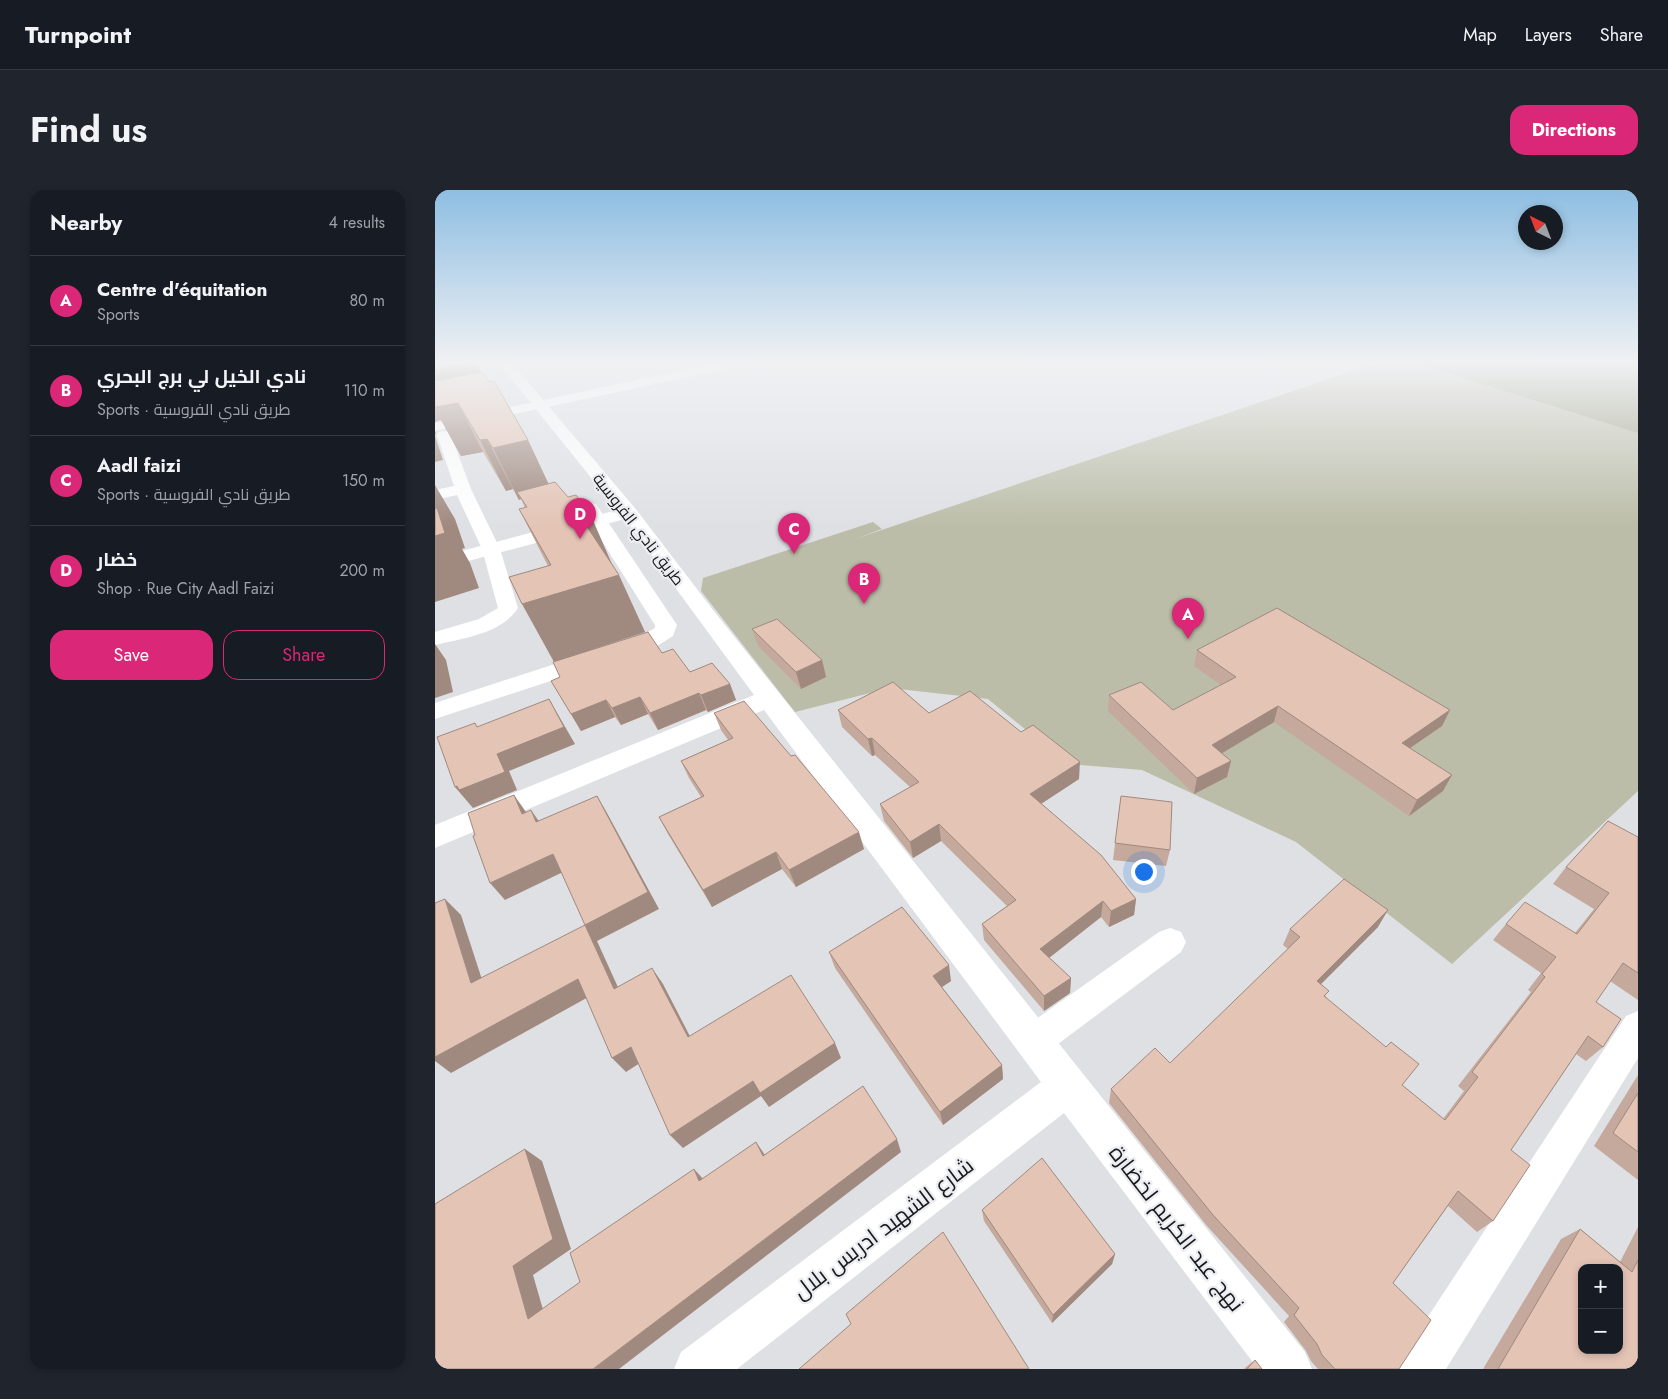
<!DOCTYPE html>
<html lang="en">
<head>
<meta charset="utf-8">
<style>
	:root { --surface:#171b24; --page:#20242c; --text:#f1f3f6; --muted:#9ea1a6; --line:#363941; --accent:#db2777 }
	body { margin:0; font-family:Jost,Cairo,sans-serif; background:var(--page); color:var(--text) }
	.controls { position:absolute; right:15px; bottom:15px; display:grid; overflow:hidden; border-radius:10px; box-shadow:0 2px 8px #0003 }
	.controls button { width:45px; height:45px; display:grid; place-items:center; padding:0; border:0; border-bottom:1px solid var(--line); background:var(--surface); color:var(--text); font:25px sans-serif }
	.compass { position:absolute; left:1083px; top:15px; width:45px; height:45px; border-radius:50%; background:var(--surface); box-shadow:0 2px 8px #0003; rotate:318deg }
	.you { position:absolute; left:708px; top:681px; width:18px; height:18px; margin:-12px; border:4px solid #fff; border-radius:50%; background:#1a73e8; box-shadow:0 0 0 8px #1a73e833 }
	.badge { display:grid; place-items:center; width:32px; height:32px; border-radius:50%; background:var(--accent); color:#fff; font-size:16px; font-weight:700 }
	.pin { position:absolute; translate:-50% -41px; filter:drop-shadow(0 1px 2px #0008) }
	.pin::after { content:''; position:absolute; top:26px; width:18px; height:15px; background:inherit; clip-path:polygon(0 0,100% 0,50% 100%) }
	.list { margin:0; padding:0; list-style:none }
	h2 { display:flex; justify-content:space-between; align-items:center; height:65px; margin:0; padding:0 20px; font-size:21px }
	h2 small { font-size:16px; font-weight:400; color:var(--muted) }
	.list li { display:grid; grid-template-columns:32px 1fr auto; gap:15px; align-items:center; box-sizing:border-box; height:90px; padding:0 20px; border-top:1px solid var(--line) }
	.list b { display:block; font-size:19px; white-space:nowrap }
	.list p { margin:0; font-size:16px; white-space:nowrap; color:var(--muted) }
	.list em { font-size:16px; font-style:normal; color:var(--muted) }
	.actions { display:flex; gap:10px; padding:15px 20px }
	.actions a { flex:1; padding:11px 0; border:1px solid var(--accent); border-radius:15px; text-align:center; font-size:18px; color:var(--accent) }
	.actions .main { background:var(--accent); color:#fff }
	.map { position:relative; flex:none; width:1203px; height:1179px; overflow:hidden; border-radius:15px }
	header { display:flex; align-items:center; gap:30px; box-sizing:border-box; height:70px; padding:0 25px; background:var(--surface); border-bottom:1px solid var(--line) }
	header strong { font-size:24px }
	nav { display:flex; gap:28px; margin-inline-start:auto; font-size:18px }
	.intro { display:flex; align-items:center; justify-content:space-between; box-sizing:border-box; height:120px; padding:0 30px }
	h1 { margin:0; font-size:35px }
	.button { padding:12px 22px; border-radius:15px; background:var(--accent); color:#fff; font-size:18px; font-weight:700 }
	main { display:flex; gap:30px; padding:0 30px }
	aside { flex:1; background:var(--surface); border-radius:15px; box-shadow:0 2px 8px #0003 }
	.map>svg:first-child { display:block }
	.green { fill:#bbbda8 }
	.forest { fill:#9fa285 }
	.lines { fill:none; stroke-linecap:round; stroke-linejoin:round }
	.minor { fill:#fff; fill-rule:evenodd }
	.secondary { fill:#fff; fill-rule:evenodd }
	.wall { fill:#c4a99c }
	.shaded-wall { fill:#a0897f }
	.building { fill:#e4c4b5; stroke:#a0897f; fill-rule:evenodd }
	.labels { text-anchor:middle; stroke-width:4.5; stroke-linejoin:round; paint-order:stroke }
	.far-street-label { font-size:16px; fill:#18191a; stroke:#ebedf2 }
	.near-street-label { font-size:22px; fill:#18191a; stroke:#ebedf2 }
</style>
</head>
<body>
<header>
<strong>Turnpoint</strong>
<nav><a>Map</a><a>Layers</a><a>Share</a></nav>
</header>
<div class="intro"><h1>Find us</h1><a class="button">Directions</a></div>
<main>
<aside>
<h2>Nearby<small>4 results</small></h2>
<ul class="list">
<li><span class="badge">A</span><div><b>Centre d'équitation</b><p>Sports</p></div><em>80 m</em></li>
<li><span class="badge">B</span><div><b>نادي الخيل لي برج البحري</b><p>Sports · طريق نادي الفروسية</p></div><em>110 m</em></li>
<li><span class="badge">C</span><div><b>Aadl faizi</b><p>Sports · طريق نادي الفروسية</p></div><em>150 m</em></li>
<li><span class="badge">D</span><div><b>خضار</b><p>Shop · Rue City Aadl Faizi</p></div><em>200 m</em></li>
</ul>
<div class="actions"><a class="main">Save</a><a>Share</a></div>
</aside>
<div class="map">
<svg width="1203" height="1179" viewBox="0 0 1203 1179">
	<rect width="100%" height="100%" fill="#dee0e4"/>
	<path class="green" d="M944 172H1203V601L1017 774 861 652 707 580 633 574 553 509 455 498 360 522 266 401 268 388 438 332 447 339 420 349Z"/>
	<path class="forest" d="M978 172H1203V243Z"/>
	<g class="lines">
		<g class="minor">
			<path d="M286 172H310L304 176 0 241V233Z"/>
			<path d="M9 241 14 242 16 245 36 299 65 359 83 418C66 444 29 448 0 455V442L44 429 63 418 47 359 22 305 0 310V300L19 296 2 245 4 242Z"/>
			<path d="M155 313 161 314 242 435 238 446 222 456 0 529V513L206 446 220 438V435L146 318 149 314Z"/>
			<path d="M735 738 746 742 751 752 746 762 611 863 599 868 587 863 582 851 587 839 724 742Z"/>
			<path d="M1203 821V868L1011 1179H962L969 1163 1191 826Z"/>
		</g>
		<path class="secondary" d="M63 172H76L200 318 278 420 870 1162 877 1179H823L629 923 302 1179H239L246 1162 606 892 329 520 0 658V635L319 505 190 329 0 380V368L182 320Z"/>
	</g>
	<g class="wall">
		<path d="M41 172 46 182 93 250 113 294 133 307 156 326 176 373 210 442 140 465 227 463 255 482 295 494 301 510 273 522 271 520 223 540 213 524 186 535 180 527 146 541 116 491 125 487 119 472 113 376 84 319 90 318 86 309 84 310 78 299 71 301 48 262 26 266 6 230Z"/>
		<path d="M317 439 387 470 391 487 366 499 323 456Z"/>
		<path d="M762 460 1015 520 1007 536 975 558 1008 601 974 626 839 532 787 563 796 571 792 587 759 604 673 521 674 505 738 520 786 495 759 476Z"/>
		<path d="M403 520 494 523 644 589 606 614 701 709 699 725 674 737 666 727 614 768 636 788 635 803 609 821 549 750 547 734 572 716 506 651 478 668 449 631 445 614 475 597 440 565 437 566 407 537Z"/>
		<path d="M279 523 429 659 361 697 347 679 277 717 233 644 224 627 266 607 254 588 246 571 293 550 286 540Z"/>
		<path d="M686 606 735 660 731 676 678 670Z"/>
		<path d="M1203 647V810L1175 791 1161 812 1168 857 1151 871 1141 864 1076 960 1058 1031 1042 1042 1013 1016 958 1093 964 1179H883L876 1171 871 1161 849 1132 854 1126 772 1036 674 913 676 899 735 873 853 759 848 755 855 739 943 737 886 794 891 807 967 895 1008 929 1029 901 1023 896 1096 802 1093 800 1106 783 1058 750 1071 734 1140 743 1159 719 1118 694 1131 677Z"/>
		<path d="M394 762 516 791 507 797 567 875 568 889 508 935 400 778Z"/>
		<path d="M1203 885V990L1159 956Z"/>
		<path d="M547 1020 680 1064 677 1074 617 1133 549 1031Z"/>
		<path d="M1203 1037V1179H1048L1126 1049 1145 1039 1185 1072Z"/>
		<path d="M820 1170 827 1179H809L811 1177Z"/>
	</g>
	<g class="shaded-wall">
		<path d="M41 172 63 218 23 213 48 262 26 266 6 230 0 232V180Z"/>
		<path d="M0 240 1 243 0 246 8 270 0 272Z"/>
		<path d="M52 249 78 299 71 301 45 250Z"/>
		<path d="M93 250 117 301 82 302 86 309 84 310 58 258Z"/>
		<path d="M0 295 20 329 30 358 27 359 35 373 44 398 0 412Z"/>
		<path d="M156 326 180 381 147 329Z"/>
		<path d="M184 385 210 442 119 472 87 414Z"/>
		<path d="M0 454 11 470 18 502 0 508Z"/>
		<path d="M387 470 391 487 366 499 361 482Z"/>
		<path d="M295 494 301 510 273 522 266 505Z"/>
		<path d="M264 503 271 520 223 540 215 523Z"/>
		<path d="M205 507 213 524 186 535 177 518Z"/>
		<path d="M114 509 140 554 74 581 82 600 38 618 20 597 62 564Z"/>
		<path d="M171 510 180 527 146 541 136 524Z"/>
		<path d="M843 516 839 532 774 571 777 555Z"/>
		<path d="M1015 520 1007 536 959 569 967 553Z"/>
		<path d="M437 548 440 565 437 566 433 549Z"/>
		<path d="M796 571 792 587 759 604 762 588Z"/>
		<path d="M645 572 644 589 595 621V604Z"/>
		<path d="M1017 585 1008 601 974 626 982 610Z"/>
		<path d="M79 605 91 622 99 641 87 624Z"/>
		<path d="M162 606 172 623 224 719 162 751 191 815 179 799 150 735Z"/>
		<path d="M96 620 108 637 101 632Z"/>
		<path d="M504 634 506 651 478 668 475 652Z"/>
		<path d="M424 642 429 659 361 697 354 680Z"/>
		<path d="M341 662 347 679 277 717 268 700Z"/>
		<path d="M118 664 130 681 70 710 55 693Z"/>
		<path d="M10 709 26 725 53 808 36 793Z"/>
		<path d="M701 709 699 725 674 737 676 721Z"/>
		<path d="M668 711 666 727 605 775V759Z"/>
		<path d="M953 720 943 737 874 806 882 791Z"/>
		<path d="M514 775 516 791 501 801 498 786Z"/>
		<path d="M217 778 228 794 263 862 253 847Z"/>
		<path d="M636 788 635 803 609 821V806Z"/>
		<path d="M143 789 157 805 16 883 0 871V867Z"/>
		<path d="M400 853 406 868 334 917 326 906 248 958 235 945 318 891Z"/>
		<path d="M196 857 208 871 191 882 177 868Z"/>
		<path d="M567 875 568 889 508 935 505 922Z"/>
		<path d="M462 949 466 962 184 1179H158Z"/>
		<path d="M321 952 330 965 328 966Z"/>
		<path d="M90 959 107 971 136 1059 98 1085 113 1137 93 1129 78 1076Z"/>
		<path d="M259 979 270 991H264Z"/>
		<path d="M680 1064 677 1074 617 1133 618 1125Z"/>
	</g>
	<g class="building">
		<path d="M0 172H41L0 180Z"/>
		<path d="M47 182 54 192 59 191 93 250 58 258 52 249 45 250 23 213 0 217V191Z"/>
		<path d="M120 292 133 307 141 305 156 326 147 329 184 385 87 414 74 387 116 375 84 319 92 317 82 302Z"/>
		<path d="M2 318 10 343 0 346V319Z"/>
		<path d="M842 418 1015 520 967 553 1017 585 982 610 843 516 777 555 796 571 762 588 674 505 706 492 738 520 801 487 762 460Z"/>
		<path d="M342 429 387 470 361 482 317 439Z"/>
		<path d="M213 442 227 463 238 459 255 482 277 473 295 494 266 505 264 503 215 523 205 507 177 518 171 510 136 524 116 491 125 487 118 472Z"/>
		<path d="M458 492 494 523 535 501 586 542 598 535 645 572 595 604 666 665 701 709 676 721 668 711 605 759 636 788 609 806 547 734 581 710 504 634 475 652 445 614 484 592 437 548 433 549 403 520Z"/>
		<path d="M114 509 129 537 62 564 70 582 24 600 22 596 20 597 2 547 40 533 42 537Z"/>
		<path d="M309 511 356 566 360 565 424 642 354 680 341 662 268 700 224 627 269 606 246 571 298 548 279 523Z"/>
		<path d="M79 605 87 624 96 620 101 632 162 606 213 702 150 735 118 664 55 693 38 646 40 645 33 623Z"/>
		<path d="M686 606 737 612 735 660 680 653Z"/>
		<path d="M1173 631 1203 647V783L1188 773 1161 812 1186 829 1168 857 1153 846 1076 960 1095 975 1058 1031 1023 1001 958 1093 996 1130 964 1179H900L887 1165 882 1154 859 1125 864 1118 778 1025 676 899 720 858 735 873 865 747 855 739 909 689 953 720 882 791 894 801 889 806 951 857 956 852 984 874 967 895 1010 930 1043 887 1037 882 1110 787 1107 784 1121 767 1071 734 1090 712 1142 744 1174 703 1131 677Z"/>
		<path d="M10 709 36 793 150 735 179 799 217 778 253 847 356 785 400 853 325 903 318 891 235 945 196 857 177 868 143 789 0 867V713Z"/>
		<path d="M467 717 514 775 498 786 567 875 505 922 394 762Z"/>
		<path d="M428 896 462 949 158 1179H0V1014L90 959 118 1049 78 1076 93 1129 145 1092 135 1063 259 979 264 991 321 952 328 966Z"/>
		<path d="M1203 903V962L1178 943Z"/>
		<path d="M607 968 680 1064 618 1125 547 1020Z"/>
		<path d="M1145 1039 1197 1082 1203 1070V1179H1063ZM1147 1078H1184V1160H1147Z"/>
		<path d="M508 1042 594 1179H364L416 1134 411 1124Z"/>
		<path d="M820 1170 827 1179H812Z"/>
	</g>
	<linearGradient id="sky" x2="0" y2="1"><stop stop-color="#8ebee2"/><stop offset="0.51" stop-color="#f0f1f3"/><stop offset="1" stop-color="#f0f1f3" stop-opacity="0"/></linearGradient>
	<rect width="1203" height="337" fill="url(#sky)"/>
	<g class="labels">
		<g class="far-street-label">
			<text transform="translate(204 339) rotate(52)" y="6">طريق نادي الفروسية</text>
		</g>
		<g class="near-street-label">
			<text transform="translate(448 1038) rotate(-37)" y="8">شارع الشهيد ادريس بلال</text>
			<text transform="translate(742 1038) rotate(52)" y="8">نهج عبد الكريم لخضارة</text>
		</g>
	</g>
</svg>
<div class="controls">
<button>+</button>
<button>−</button>
</div>
<svg class="compass" viewBox="-18 -18 36 36"><path d="M0-13l5 13h-10z" fill="#e53935"/><path d="M0 13l5-13h-10z" fill="#9ea1a6"/></svg>
<div class="you"></div>
<div class="pin badge" style="left:753px;top:449px">A</div>
<div class="pin badge" style="left:429px;top:414px">B</div>
<div class="pin badge" style="left:359px;top:364px">C</div>
<div class="pin badge" style="left:145px;top:349px">D</div>
</div>
</main>
</body>
</html>
